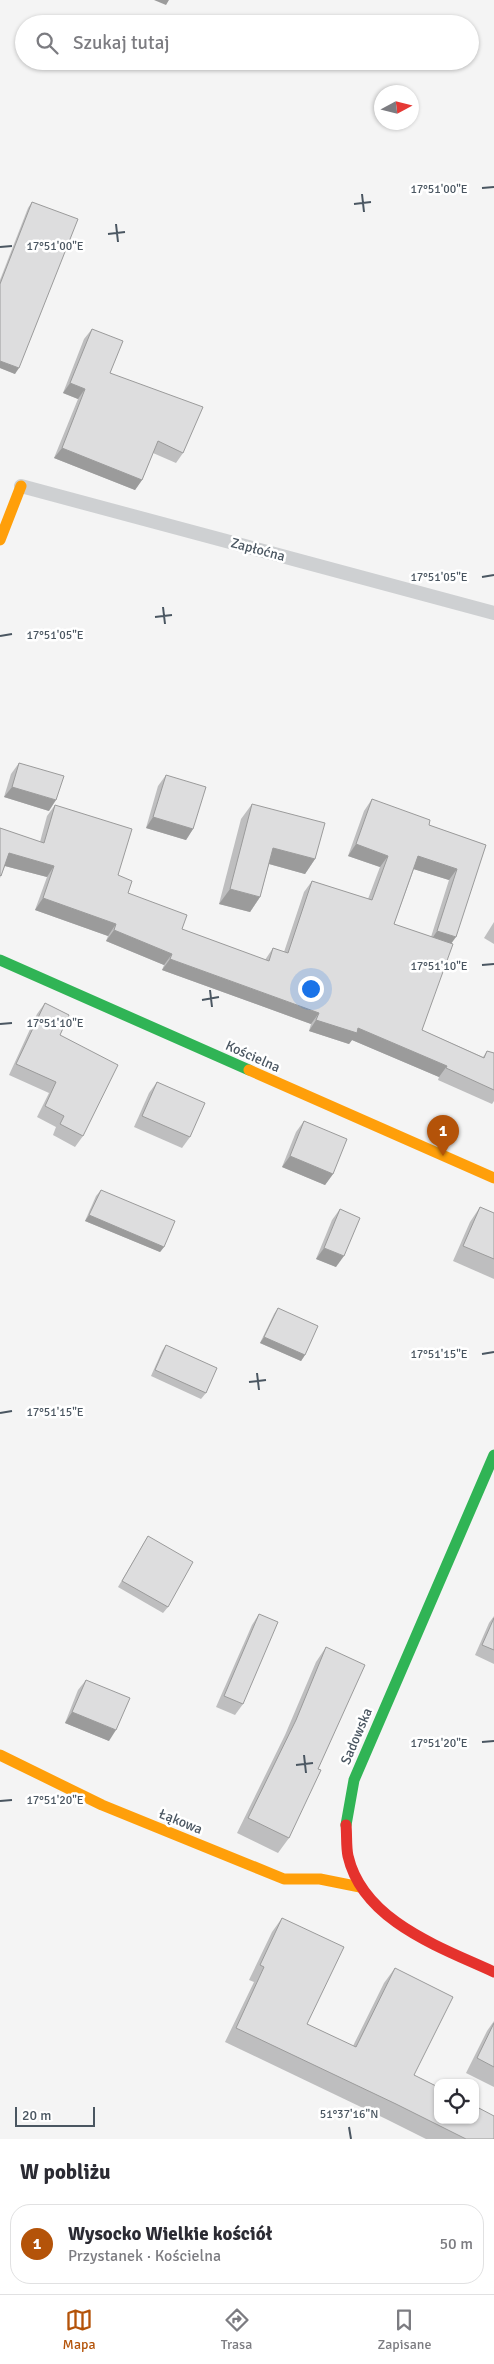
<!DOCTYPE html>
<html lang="pl">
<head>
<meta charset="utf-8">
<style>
	:root { --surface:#fff; --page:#f2f2f3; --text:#2b2b33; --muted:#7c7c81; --line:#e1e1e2; --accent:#b45309 }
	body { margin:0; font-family:Signika,sans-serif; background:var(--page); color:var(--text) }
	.controls { position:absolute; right:15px; bottom:15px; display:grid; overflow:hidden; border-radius:10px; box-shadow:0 1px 4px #0004 }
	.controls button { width:45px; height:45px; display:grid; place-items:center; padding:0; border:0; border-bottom:1px solid var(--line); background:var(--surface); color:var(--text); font:25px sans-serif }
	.compass { position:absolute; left:374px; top:85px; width:45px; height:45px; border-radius:50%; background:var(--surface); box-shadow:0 1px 4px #0004; rotate:83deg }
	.scale { position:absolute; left:15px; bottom:12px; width:80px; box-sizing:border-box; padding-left:5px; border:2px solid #4a5661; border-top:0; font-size:14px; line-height:18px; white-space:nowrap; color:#4a5661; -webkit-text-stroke:4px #fff; paint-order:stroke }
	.you { position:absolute; left:310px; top:988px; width:18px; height:18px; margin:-12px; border:4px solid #fff; border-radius:50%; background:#1a73e8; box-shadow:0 0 0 8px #1a73e833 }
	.badge { display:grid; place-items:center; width:32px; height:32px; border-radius:50%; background:var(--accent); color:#fff; font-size:16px; font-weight:700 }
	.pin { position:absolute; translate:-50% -41px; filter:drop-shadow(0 1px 2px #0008) }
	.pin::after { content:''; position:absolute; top:26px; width:18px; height:15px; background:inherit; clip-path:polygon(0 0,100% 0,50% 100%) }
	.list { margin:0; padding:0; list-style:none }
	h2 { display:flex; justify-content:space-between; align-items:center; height:65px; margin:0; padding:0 20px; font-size:21px }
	h2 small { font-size:16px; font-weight:400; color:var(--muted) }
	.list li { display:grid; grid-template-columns:32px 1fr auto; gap:15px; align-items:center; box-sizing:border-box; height:80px; margin:0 10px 10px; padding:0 10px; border:1px solid var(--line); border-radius:20px }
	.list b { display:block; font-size:19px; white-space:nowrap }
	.list p { margin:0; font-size:16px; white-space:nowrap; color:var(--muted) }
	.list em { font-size:16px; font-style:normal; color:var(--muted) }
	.icon { flex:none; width:28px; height:28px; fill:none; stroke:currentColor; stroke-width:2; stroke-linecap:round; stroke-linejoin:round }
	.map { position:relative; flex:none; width:494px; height:2139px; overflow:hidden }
	.search { position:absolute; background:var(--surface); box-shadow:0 1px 4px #0004; left:15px; right:15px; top:15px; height:55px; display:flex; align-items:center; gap:12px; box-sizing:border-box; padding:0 18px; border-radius:28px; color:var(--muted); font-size:19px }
	.sheet { height:155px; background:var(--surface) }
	nav { display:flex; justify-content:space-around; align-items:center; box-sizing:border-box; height:70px; border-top:1px solid var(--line); background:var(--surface); font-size:14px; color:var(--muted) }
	nav a { display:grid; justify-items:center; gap:2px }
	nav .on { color:var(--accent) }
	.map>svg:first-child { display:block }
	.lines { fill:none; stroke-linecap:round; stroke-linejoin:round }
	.lane { stroke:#ced0d2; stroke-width:14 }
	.fast { stroke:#30b455; stroke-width:11 }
	.slow { stroke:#ff9f0a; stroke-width:11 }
	.jam { stroke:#e5322d; stroke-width:11 }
	.wall { fill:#bebebf; fill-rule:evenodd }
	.shaded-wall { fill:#9b9b9b }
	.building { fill:#ddddde; stroke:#9b9b9b }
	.ticks { fill:none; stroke:#4a5661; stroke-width:2 }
	.labels { text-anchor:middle; stroke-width:5; stroke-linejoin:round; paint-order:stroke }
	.street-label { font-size:14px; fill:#4a5661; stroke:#fff }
	.ticks-label { font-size:12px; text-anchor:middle; fill:#4a5661; stroke:#fff; stroke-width:5; stroke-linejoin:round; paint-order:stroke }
</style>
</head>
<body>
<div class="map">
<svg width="494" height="2139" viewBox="0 0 494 2139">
	<rect width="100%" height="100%" fill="#f4f4f4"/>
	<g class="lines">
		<path class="lane" d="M21 486 494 613"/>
		<g class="fast">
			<path d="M0 960 249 1070"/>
			<path d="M346 1825 354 1780 494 1455"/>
		</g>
		<g class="slow">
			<path d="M0 540 21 486"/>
			<path d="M249 1070 494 1178"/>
			<path d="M0 1755 102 1805 284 1879H320L360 1887"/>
		</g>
		<path class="jam" d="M346 1825C347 1835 346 1847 348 1856 363 1921 440 1947 494 1972"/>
	</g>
	<g class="wall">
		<path d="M32 202 15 374 0 368V280L28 208Z"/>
		<path d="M92 329 110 373 183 453 176 463 153 453 142 480 135 490 54 458 78 399 63 393 84 339Z"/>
		<path d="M19 763 49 811 4 797 11 774Z"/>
		<path d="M166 775 193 829 186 840 146 828 158 786Z"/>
		<path d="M372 799 429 825 486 845 451 943 422 1030 483 1057 487 1051 494 1053V1101L492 1104 438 1080 439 1077 352 1040 349 1044 309 1031 311 1024 162 970 164 965 106 941 108 936 35 910 47 877 5 866 0 878V828L40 842 47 816 55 805 118 875 128 893 182 929 265 960 273 948 284 952 304 892 312 881 368 899 380 867 348 856 364 811ZM414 869 449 880 431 937 394 924Z"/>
		<path d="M252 804 315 859 305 874 269 864 260 897 250 912 219 904 241 819Z"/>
		<path d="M494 922V944L484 938Z"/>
		<path d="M45 1003 60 1035 83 1136 75 1147 53 1135 56 1127 37 1117 49 1093 9 1075 37 1014Z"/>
		<path d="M157 1082 190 1137 182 1148 134 1127 149 1093Z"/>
		<path d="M304 1121 333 1174 325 1185 282 1167 296 1132Z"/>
		<path d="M101 1190 164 1247 160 1252 85 1221 96 1196Z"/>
		<path d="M480 1207 494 1213V1279L453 1261 470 1222Z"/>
		<path d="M340 1209 336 1267 316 1259 332 1220Z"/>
		<path d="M278 1308 305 1355 301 1361 260 1343 274 1314Z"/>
		<path d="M166 1345 206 1393 201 1399 151 1376 162 1351Z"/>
		<path d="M148 1536 168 1607 163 1613 118 1587Z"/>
		<path d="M259 1614 243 1704 235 1715 216 1707 252 1625Z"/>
		<path d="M494 1616V1664L475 1655 489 1623Z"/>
		<path d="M326 1647 318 1769 289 1838 278 1853 237 1833 285 1735 316 1662Z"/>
		<path d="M86 1680 109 1741 65 1723 78 1690Z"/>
		<path d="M282 1918 307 2024 353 2046 384 1983 395 1968 414 2075 494 2139H426L386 2119 225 2042 254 1982 249 1980 272 1932Z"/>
		<path d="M494 2021V2087L466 2073 487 2031Z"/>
	</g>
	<g class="shaded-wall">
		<path d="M154 0H169L166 5Z"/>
		<path d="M0 361 19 368 15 374 0 368Z"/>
		<path d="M70 383 85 389 78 399 63 393Z"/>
		<path d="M62 448 142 480 135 490 54 458Z"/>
		<path d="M12 787 56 800 49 811 4 797Z"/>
		<path d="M153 817 193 829 186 840 146 828Z"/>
		<path d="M356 844 388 856 380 867 348 856Z"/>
		<path d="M273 848 315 859 305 874 262 862Z"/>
		<path d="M9 853 54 866 47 877 1 865Z"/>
		<path d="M418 856 457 869 449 880 410 868Z"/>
		<path d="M230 889 260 897 250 912 219 904Z"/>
		<path d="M43 898 116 924 108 936 35 910Z"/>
		<path d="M114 930 172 954 164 965 106 941Z"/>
		<path d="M437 931 456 937 448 948 430 942Z"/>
		<path d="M170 959 319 1013 311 1024 162 970Z"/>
		<path d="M316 1020 358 1028 447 1066 439 1077 352 1040 349 1044 309 1031Z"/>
		<path d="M290 1156 333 1174 325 1185 282 1167Z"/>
		<path d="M89 1215 164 1247 160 1252 85 1221Z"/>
		<path d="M324 1248 344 1256 336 1267 316 1259Z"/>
		<path d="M264 1337 305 1355 301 1361 260 1343Z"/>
		<path d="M72 1712 116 1730 109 1741 65 1723Z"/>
	</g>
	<g class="building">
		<path d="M32 202 78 219 19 368 0 361V284Z"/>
		<path d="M92 329 123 341 110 373 203 407 183 453 158 441 142 480 62 448 85 389 70 383Z"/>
		<path d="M19 763 64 776 56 800 12 787Z"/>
		<path d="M166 775 206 787 193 829 153 817Z"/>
		<path d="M372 799 430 820 429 825 486 845 456 937 437 931 457 869 418 856 394 924 453 944 422 1030 484 1058 487 1051 494 1053V1090L446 1068 447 1066 358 1028 357 1033 316 1020 319 1013 170 959 172 954 114 930 116 924 43 898 54 866 9 853 1 876 0 875V828L44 843 55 805 132 829 118 875 132 881 128 893 187 915 182 929 269 961 273 948 288 953 312 881 372 900 388 856 356 844Z"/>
		<path d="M252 804 325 823 315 859 273 848 260 897 230 889Z"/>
		<path d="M45 1003 69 1015 60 1035 118 1065 83 1136 60 1124 64 1116 45 1106 56 1082 16 1064Z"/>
		<path d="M157 1082 205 1103 190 1137 142 1116Z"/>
		<path d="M304 1121 347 1139 333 1174 290 1156Z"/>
		<path d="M101 1190 175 1221 164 1247 89 1215Z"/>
		<path d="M480 1207 494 1213V1259L463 1246Z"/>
		<path d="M340 1209 360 1218 344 1256 324 1248Z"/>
		<path d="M278 1308 318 1326 305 1355 264 1337Z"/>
		<path d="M166 1345 217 1368 206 1393 155 1370Z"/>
		<path d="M148 1536 193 1562 168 1607 122 1581Z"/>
		<path d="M259 1614 278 1622 243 1704 224 1696Z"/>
		<path d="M494 1618V1650L482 1645Z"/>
		<path d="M326 1647 365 1665 318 1769 321 1770 289 1838 248 1818 296 1720Z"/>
		<path d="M86 1680 130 1698 116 1730 72 1712Z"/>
		<path d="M282 1918 344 1947 307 2024 356 2047 395 1968 453 1997 414 2075 438 2087V2120H475V2106L494 2116V2139H466L396 2104 236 2028 264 1967 260 1965Z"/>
		<path d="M494 2023V2067L477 2058Z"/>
	</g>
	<path class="ticks" d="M482 188 494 187M362 194 364 212M354 204 371 202M116 224 118 242M108 234 125 232M0 247 12 246M482 577 494 575M163 607 165 624M155 617 172 615M0 636 12 634M482 965 494 964M210 990 212 1007M202 1000 219 997M0 1024 12 1023M482 1354 494 1352M257 1373 259 1390M249 1382 266 1380M0 1413 12 1411M482 1742 494 1741M304 1755 306 1773M296 1765 313 1763M0 1801 12 1800M349 2127 351 2139"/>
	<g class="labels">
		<g class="street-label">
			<text transform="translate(258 549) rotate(15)" y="5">Zapłoćna</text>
			<text transform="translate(253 1056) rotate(24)" y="5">Kościelna</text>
			<text transform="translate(356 1736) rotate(-67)" y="5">Sadowska</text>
			<text transform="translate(181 1821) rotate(22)" y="5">Łąkowa</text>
		</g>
	</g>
	<g class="ticks-label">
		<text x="439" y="193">17°51'00"E</text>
		<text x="55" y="250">17°51'00"E</text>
		<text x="439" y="581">17°51'05"E</text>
		<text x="55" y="639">17°51'05"E</text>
		<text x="439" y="970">17°51'10"E</text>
		<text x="55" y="1027">17°51'10"E</text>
		<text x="439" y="1358">17°51'15"E</text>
		<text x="55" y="1416">17°51'15"E</text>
		<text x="439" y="1747">17°51'20"E</text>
		<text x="55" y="1804">17°51'20"E</text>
		<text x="349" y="2118">51°37'16"N</text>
	</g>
</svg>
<div class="controls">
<button><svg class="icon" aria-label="locate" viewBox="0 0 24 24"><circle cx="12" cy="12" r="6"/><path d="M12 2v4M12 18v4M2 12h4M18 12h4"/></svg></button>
</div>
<svg class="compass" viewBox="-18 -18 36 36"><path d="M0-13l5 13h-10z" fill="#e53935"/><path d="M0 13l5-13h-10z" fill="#7c7c81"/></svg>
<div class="scale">20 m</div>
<div class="you"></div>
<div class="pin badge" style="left:443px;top:1156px">1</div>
<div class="search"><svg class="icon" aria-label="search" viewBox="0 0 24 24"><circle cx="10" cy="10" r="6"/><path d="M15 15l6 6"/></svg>Szukaj tutaj</div>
</div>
<section class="sheet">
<h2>W pobliżu<small></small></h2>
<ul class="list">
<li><span class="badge">1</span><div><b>Wysocko Wielkie kościół</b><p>Przystanek · Kościelna</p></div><em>50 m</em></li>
</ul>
</section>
<nav>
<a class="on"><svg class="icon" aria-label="map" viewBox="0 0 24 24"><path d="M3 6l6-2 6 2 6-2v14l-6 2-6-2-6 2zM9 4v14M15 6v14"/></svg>Mapa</a>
<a><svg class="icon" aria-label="directions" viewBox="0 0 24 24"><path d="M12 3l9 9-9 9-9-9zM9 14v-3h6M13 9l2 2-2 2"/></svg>Trasa</a>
<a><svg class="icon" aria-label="saved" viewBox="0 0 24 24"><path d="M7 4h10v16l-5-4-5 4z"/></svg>Zapisane</a>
</nav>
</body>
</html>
